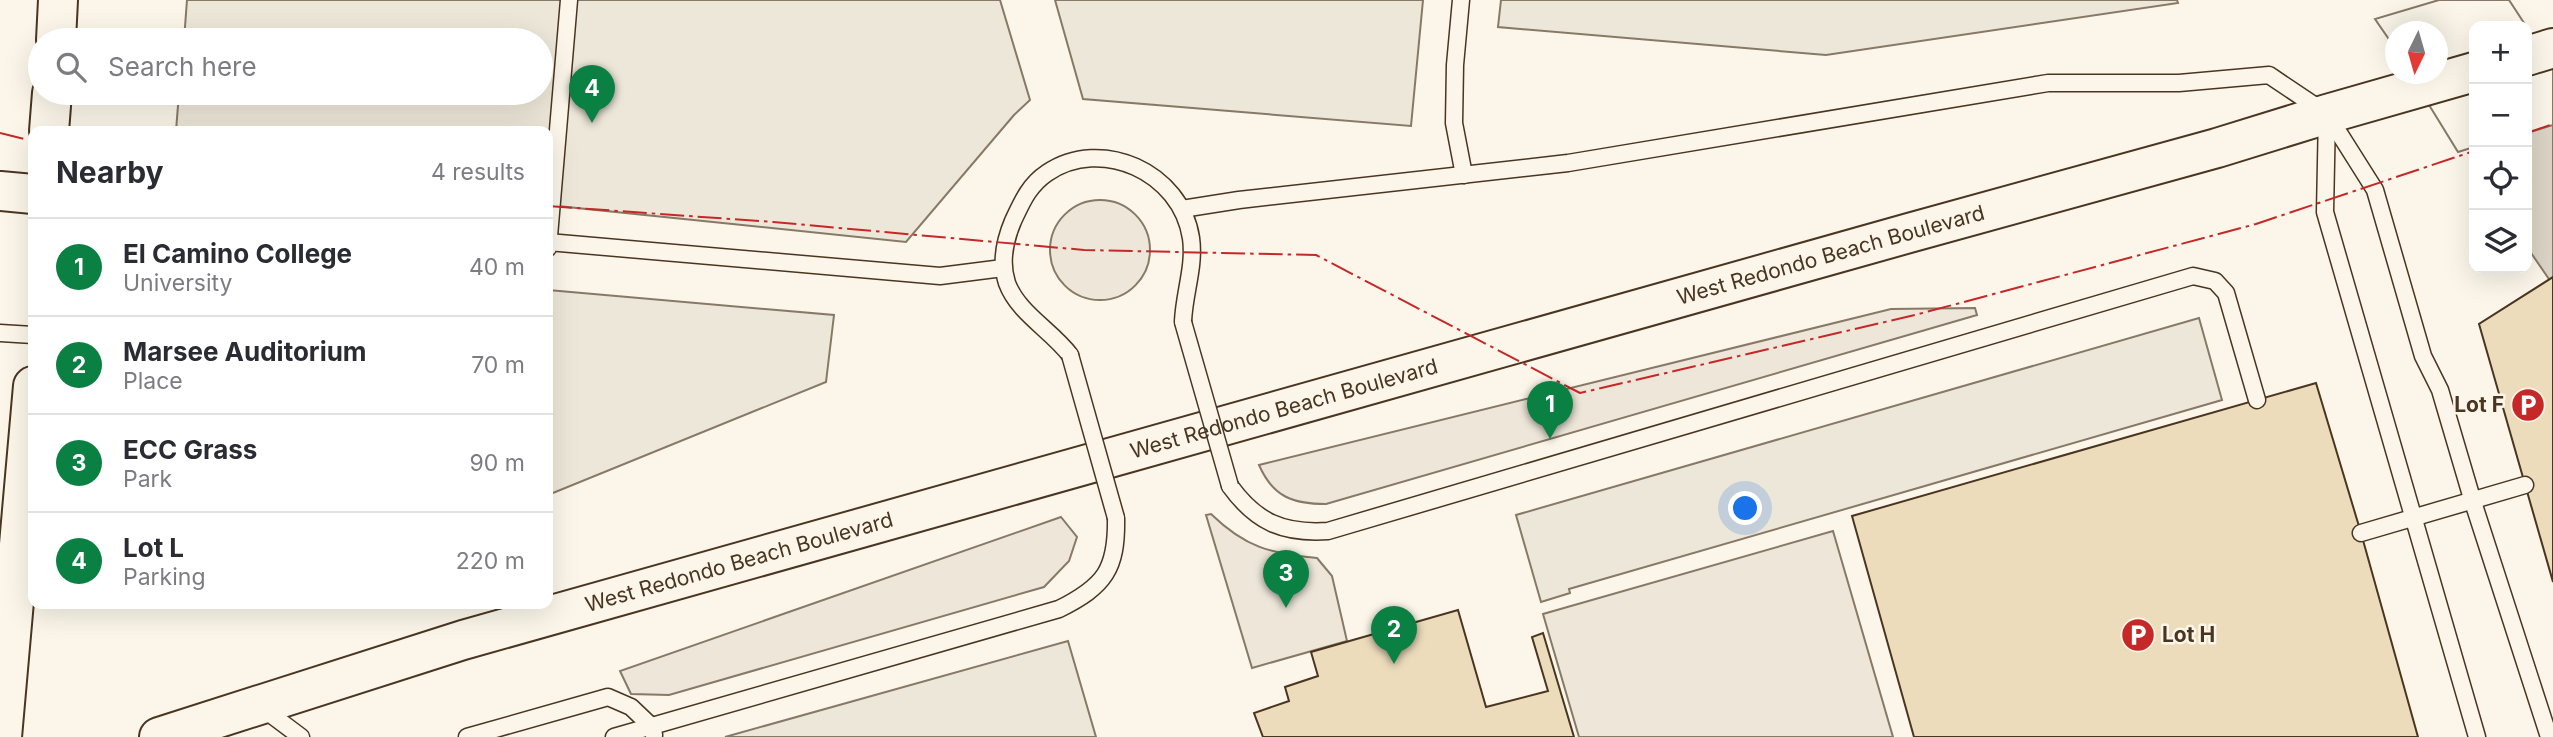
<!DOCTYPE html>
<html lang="en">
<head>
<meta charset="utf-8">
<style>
	:root { --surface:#fff; --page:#f2f2f3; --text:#2b2b33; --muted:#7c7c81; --line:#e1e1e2; --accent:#0b8043 }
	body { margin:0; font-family:Inter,sans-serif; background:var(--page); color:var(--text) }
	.controls { position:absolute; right:21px; top:21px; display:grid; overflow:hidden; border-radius:14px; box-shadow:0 7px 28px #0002 }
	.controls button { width:63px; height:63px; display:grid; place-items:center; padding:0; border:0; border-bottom:2px solid var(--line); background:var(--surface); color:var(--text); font:35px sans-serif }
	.compass { position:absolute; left:2385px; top:21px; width:63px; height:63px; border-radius:50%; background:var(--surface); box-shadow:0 7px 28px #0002; rotate:185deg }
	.you { position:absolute; left:1746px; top:509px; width:24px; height:24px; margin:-18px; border:5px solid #fff; border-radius:50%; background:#1a73e8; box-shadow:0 0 0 10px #1a73e833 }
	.badge { display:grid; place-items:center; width:46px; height:46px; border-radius:50%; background:var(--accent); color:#fff; font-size:23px; font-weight:700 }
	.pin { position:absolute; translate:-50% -58px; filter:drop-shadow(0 2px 4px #0008) }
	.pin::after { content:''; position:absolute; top:37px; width:24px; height:21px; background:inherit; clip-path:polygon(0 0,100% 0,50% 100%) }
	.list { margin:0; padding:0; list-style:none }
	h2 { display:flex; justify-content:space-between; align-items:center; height:91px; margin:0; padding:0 28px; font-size:30px }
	h2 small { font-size:23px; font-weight:400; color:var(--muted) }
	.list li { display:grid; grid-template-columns:46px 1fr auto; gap:21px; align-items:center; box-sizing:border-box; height:98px; padding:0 28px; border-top:2px solid var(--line) }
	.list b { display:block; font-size:26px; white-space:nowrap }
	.list p { margin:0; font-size:23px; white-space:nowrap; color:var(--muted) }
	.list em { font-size:23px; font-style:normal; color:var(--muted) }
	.icon { flex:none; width:38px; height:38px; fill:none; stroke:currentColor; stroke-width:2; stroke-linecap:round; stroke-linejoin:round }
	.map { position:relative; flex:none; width:2553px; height:737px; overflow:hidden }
	.search { position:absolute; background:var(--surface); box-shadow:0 7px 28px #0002; left:28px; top:28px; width:525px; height:77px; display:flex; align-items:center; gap:18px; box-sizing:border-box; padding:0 24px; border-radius:38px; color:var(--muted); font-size:26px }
	.panel { position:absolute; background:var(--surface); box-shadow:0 7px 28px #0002; left:28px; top:126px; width:525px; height:483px; border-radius:14px }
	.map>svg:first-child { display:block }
	.green { fill:#ede6d9; stroke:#887966; stroke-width:2 }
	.parking { fill:#ede7d9; stroke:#887966; stroke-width:2 }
	.water { fill:#dcd4c6; stroke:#887966; stroke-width:2 }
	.pier { fill:#fbf6e9; stroke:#887966; stroke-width:2 }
	.building { fill:#ecdcbc; stroke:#4a3520; stroke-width:2 }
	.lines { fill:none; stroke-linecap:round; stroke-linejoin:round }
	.lane-casing { stroke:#4a3520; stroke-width:19 }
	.secondary-casing { stroke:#4a3520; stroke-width:42 }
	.primary-casing { stroke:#4a3520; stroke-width:42 }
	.lane { stroke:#fbf6e9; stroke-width:16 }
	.secondary { stroke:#fbf6e9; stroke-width:38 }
	.primary { stroke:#fbf6e9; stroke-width:38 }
	.lane-bridge-casing { stroke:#4a3520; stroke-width:19; stroke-linecap:butt }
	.lane-bridge { stroke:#fbf6e9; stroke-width:16 }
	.power { stroke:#c62828; stroke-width:2; stroke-dasharray:24 5 3.5 5; stroke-linecap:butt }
	.labels { text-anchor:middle; stroke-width:5; stroke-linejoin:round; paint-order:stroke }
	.street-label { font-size:21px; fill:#4a3520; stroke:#fbf6e9 }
	.poi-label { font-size:21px; font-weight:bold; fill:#4a3520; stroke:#fbf6e9; text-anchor:end }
</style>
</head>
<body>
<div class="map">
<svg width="2553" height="737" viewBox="0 0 2553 737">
	<rect width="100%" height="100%" fill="#fbf6e9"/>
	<g class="green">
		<circle cx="1100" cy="250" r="50"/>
		<path d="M1975 308 1977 315 1326 504C1293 504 1273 497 1259 465L1891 309Z"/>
		<path d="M1211 514C1246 548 1270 553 1317 558L1332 576 1347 641 1252 668 1206 515Z"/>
		<path d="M1061 517 1077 537 1069 561 1044 587 669 695 631 694 620 671Z"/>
		<path d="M1833 531 1893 737H1579L1543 614Z"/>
	</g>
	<g class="parking">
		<path d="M187 0H1000L1030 100 1014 115 906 242 548 205V131H176L179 93H541V40H184Z"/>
		<path d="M1055 0H1423L1411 126 1083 99Z"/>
		<path d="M1501 0H2177L2178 3 1826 55 1498 27Z"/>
		<path d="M548 290 834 315 826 382 548 495Z"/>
		<path d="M2199 318 2222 400 1569 589 1570 593 1541 602 1516 515Z"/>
		<path d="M1068 641 1096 737H725Z"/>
	</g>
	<path class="water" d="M2527 33 2553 72V285L2527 247Z"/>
	<g class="pier">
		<path d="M2439 0H2509L2526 26H2474V147L2458 152 2410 74H2438V32H2396L2395 48 2375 19Z"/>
		<path d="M2527 30 2553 66V125L2527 133Z"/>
	</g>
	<g class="building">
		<path d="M2553 277V582L2479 324Z"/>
		<path d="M2316 383 2361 533 2418 737H1914L1852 516Z"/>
		<path d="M1458 610 1486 707 1548 691 1532 637 1543 633 1574 737H1263L1254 713 1289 701 1285 687 1318 676 1311 652Z"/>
	</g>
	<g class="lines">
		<g class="lane-casing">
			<g id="lane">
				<path d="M1461 0 1455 65 1454 123 1464 175"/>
				<path d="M2327 114 2325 212 2477 737"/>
				<path d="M1182 209 1239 200 1568 163 2048 83H2179L2269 75 2327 114 2375 190 2423 356 2440 390 2473 502 2549 737"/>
				<path d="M548 242 940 276 1003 268"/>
				<path d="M548 248 569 0"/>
				<path d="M0 333 33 335"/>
				<path d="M1070 355C1051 330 1018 313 1007 283 1000 262 1005 240 1013 221 1022 202 1029 185 1047 173 1101 136 1181 172 1191 238 1195 267 1184 293 1183 322"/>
				<path d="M1230 486C1256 522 1283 534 1328 531L2193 276 2215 281 2226 293 2257 400"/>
				<path d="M2361 533 2525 485"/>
				<path d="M261 707 301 737"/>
				<path d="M467 737 608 697 631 707 652 727 654 735"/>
				<path d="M614 737 1059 609C1105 586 1117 569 1116 518"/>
			</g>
		</g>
		<g class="secondary-casing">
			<path id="secondary" d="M0 191 33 194"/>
		</g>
		<g class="primary-casing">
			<g id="primary">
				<path d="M56 40 58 0"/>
				<path d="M2527 56 2553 48"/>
				<path d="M49 131 52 93"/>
				<path d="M2 737 33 386"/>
				<path id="s1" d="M159 737 463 640 1909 233 2217 148 2327 114 2474 72"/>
			</g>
		</g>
		<use href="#lane" class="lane"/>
		<use href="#secondary" class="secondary"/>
		<use href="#primary" class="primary"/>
		<g class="lane-bridge-casing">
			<g id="lane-bridge">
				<path d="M1183 322 1230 486"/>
				<path d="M1070 355 1116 518"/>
			</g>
		</g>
		<use href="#lane-bridge" class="lane-bridge"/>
		<g class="power">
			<path d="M0 133 33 141"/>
			<path d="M2527 133 2553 124"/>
			<path d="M548 206 773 222 1084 250 1316 255 1580 393 1915 315 2256 224 2474 151"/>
		</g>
	</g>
	<defs>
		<g id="parking-disc" transform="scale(1.75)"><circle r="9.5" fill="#c62828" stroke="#fbf6e9"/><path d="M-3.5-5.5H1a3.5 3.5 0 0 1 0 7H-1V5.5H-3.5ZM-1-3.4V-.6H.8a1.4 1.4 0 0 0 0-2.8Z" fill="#fff"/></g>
	</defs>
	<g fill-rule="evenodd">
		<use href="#parking-disc" x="2528" y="405"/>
		<use href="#parking-disc" x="2138" y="635"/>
	</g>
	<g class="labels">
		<g class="street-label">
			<text dy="7" stroke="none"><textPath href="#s1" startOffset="1740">West Redondo Beach Boulevard</textPath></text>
			<text dy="7" stroke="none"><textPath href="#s1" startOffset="1172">West Redondo Beach Boulevard</textPath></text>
			<text dy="7" stroke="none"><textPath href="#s1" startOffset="606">West Redondo Beach Boulevard</textPath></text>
		</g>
		<g class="poi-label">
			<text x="2504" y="412">Lot F</text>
			<text x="2162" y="642" text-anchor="start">Lot H</text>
		</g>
	</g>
</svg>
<div class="controls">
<button>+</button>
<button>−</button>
<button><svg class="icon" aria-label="locate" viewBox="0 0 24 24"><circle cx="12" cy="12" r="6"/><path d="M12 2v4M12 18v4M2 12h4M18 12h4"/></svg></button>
<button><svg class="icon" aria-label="layers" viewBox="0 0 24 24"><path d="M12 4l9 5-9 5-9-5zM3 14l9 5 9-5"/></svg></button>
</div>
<svg class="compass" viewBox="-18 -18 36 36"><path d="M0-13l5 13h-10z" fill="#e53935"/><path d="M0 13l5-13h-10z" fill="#7c7c81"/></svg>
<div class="you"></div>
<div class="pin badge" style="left:1550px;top:439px">1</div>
<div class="pin badge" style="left:1394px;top:664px">2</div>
<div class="pin badge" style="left:1286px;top:608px">3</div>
<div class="pin badge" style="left:592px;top:123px">4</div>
<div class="search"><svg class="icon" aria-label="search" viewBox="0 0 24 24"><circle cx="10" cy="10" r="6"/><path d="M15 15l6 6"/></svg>Search here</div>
<section class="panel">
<h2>Nearby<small>4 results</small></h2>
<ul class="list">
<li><span class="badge">1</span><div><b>El Camino College</b><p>University</p></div><em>40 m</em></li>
<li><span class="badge">2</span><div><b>Marsee Auditorium</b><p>Place</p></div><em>70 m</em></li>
<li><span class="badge">3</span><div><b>ECC Grass</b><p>Park</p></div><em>90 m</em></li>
<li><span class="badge">4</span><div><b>Lot L</b><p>Parking</p></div><em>220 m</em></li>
</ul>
</section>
</div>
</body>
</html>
